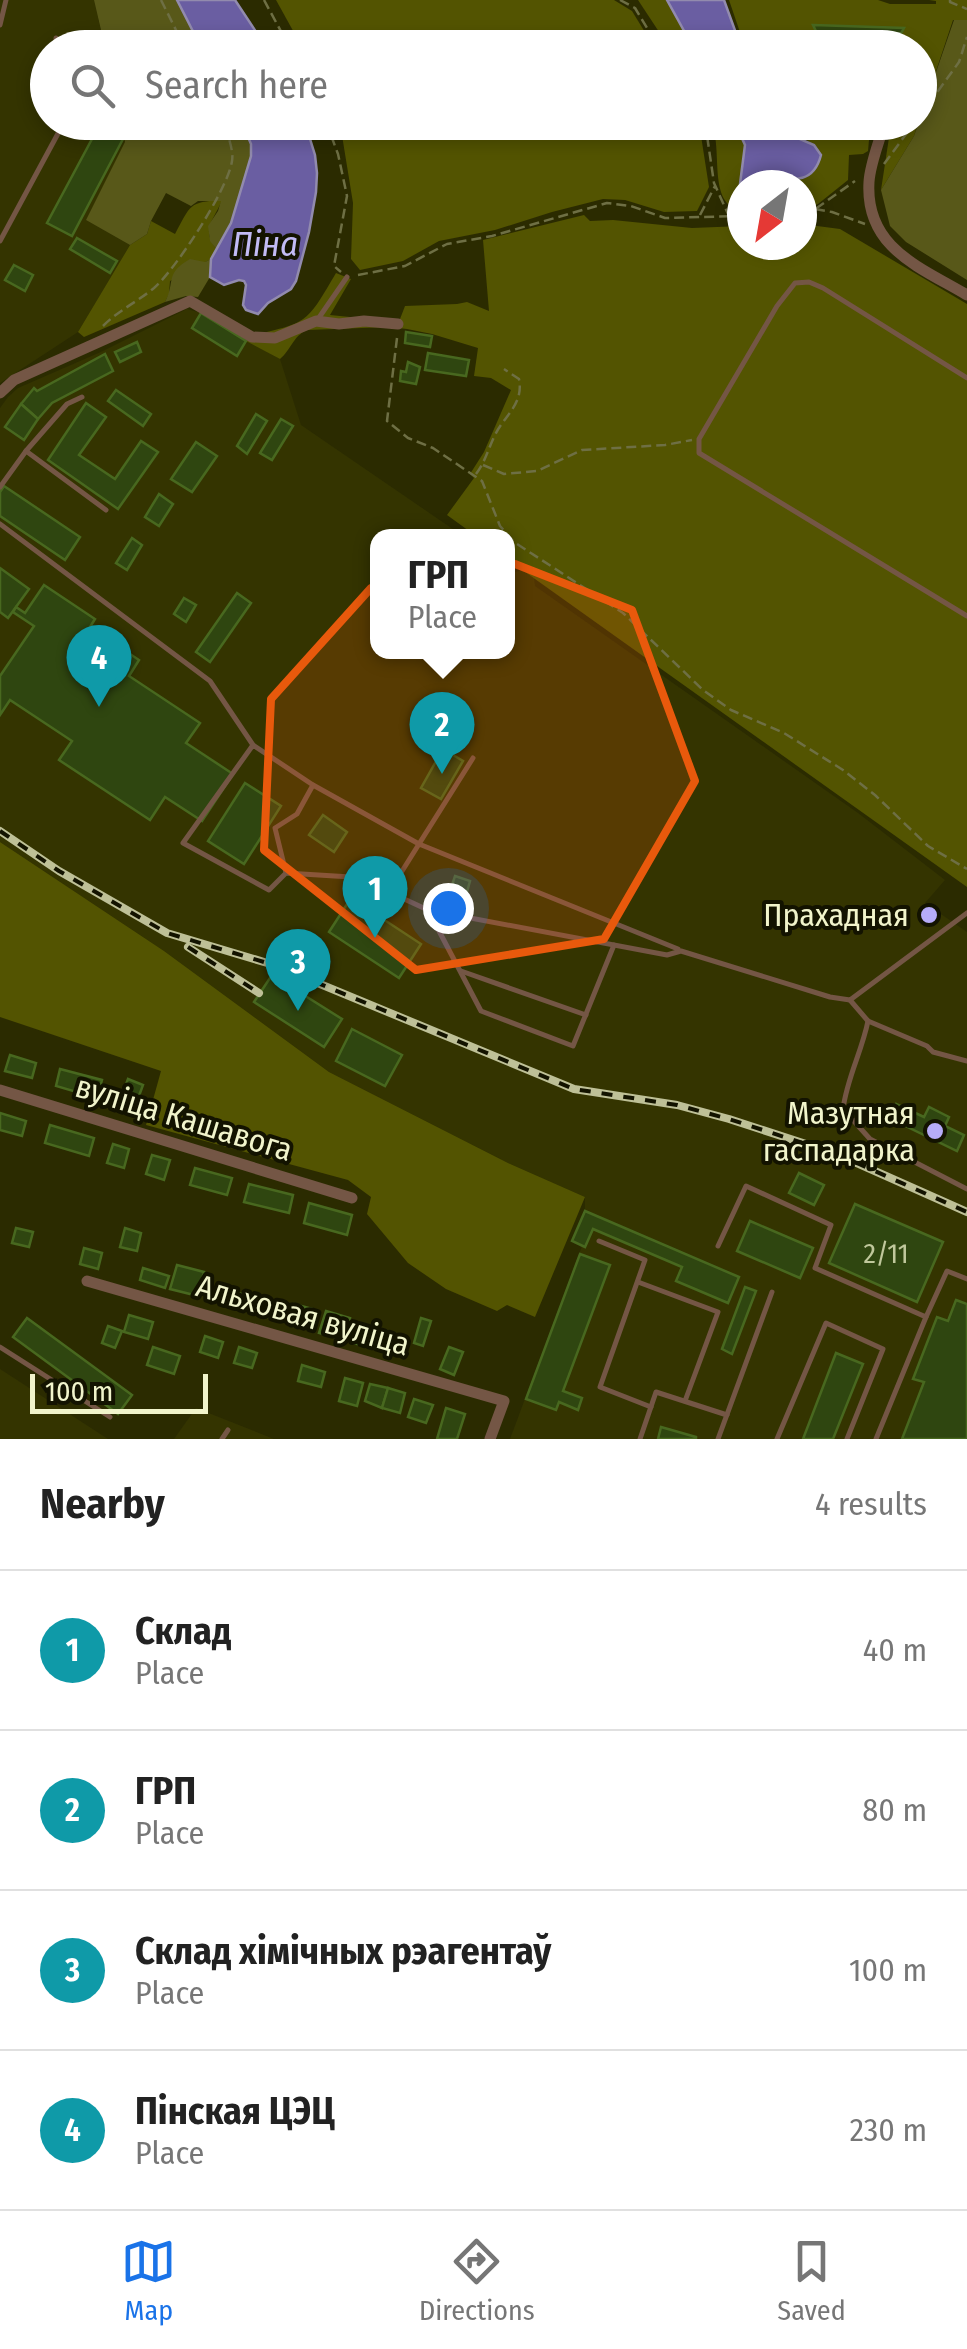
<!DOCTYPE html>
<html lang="en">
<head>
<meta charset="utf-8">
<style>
	:root { --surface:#fff; --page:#f2f2f2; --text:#222; --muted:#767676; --line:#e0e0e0; --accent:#1a73e8 }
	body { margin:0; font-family:"Fira Sans Condensed",sans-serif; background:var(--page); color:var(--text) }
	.compass { position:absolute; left:727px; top:170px; width:90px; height:90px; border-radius:50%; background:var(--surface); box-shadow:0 5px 15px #0003; rotate:211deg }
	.scale { position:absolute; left:30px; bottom:25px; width:178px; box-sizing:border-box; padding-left:10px; border:5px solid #f1f4cb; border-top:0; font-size:28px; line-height:35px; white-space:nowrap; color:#f1f4cb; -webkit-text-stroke:8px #131300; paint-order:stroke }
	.you { position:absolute; left:448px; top:908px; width:35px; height:35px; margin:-25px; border:8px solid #fff; border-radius:50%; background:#1a73e8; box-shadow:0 0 0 15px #1a73e833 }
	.badge { display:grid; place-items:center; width:65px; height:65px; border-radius:50%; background:var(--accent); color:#fff; font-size:32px; font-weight:700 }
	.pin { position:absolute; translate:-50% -82px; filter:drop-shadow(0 2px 5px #0008) }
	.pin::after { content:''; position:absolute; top:52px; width:35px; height:30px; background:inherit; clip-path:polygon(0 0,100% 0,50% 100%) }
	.popup { position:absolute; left:370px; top:529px; width:145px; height:130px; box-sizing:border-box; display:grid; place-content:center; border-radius:20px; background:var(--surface); filter:drop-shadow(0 2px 8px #0005); font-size:32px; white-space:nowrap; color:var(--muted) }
	.popup b { font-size:38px; color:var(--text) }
	.popup::after { content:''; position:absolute; left:50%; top:100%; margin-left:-20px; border:20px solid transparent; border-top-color:var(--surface) }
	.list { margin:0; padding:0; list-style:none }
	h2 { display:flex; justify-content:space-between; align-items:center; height:130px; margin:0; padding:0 40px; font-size:42px }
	h2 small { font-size:32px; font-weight:400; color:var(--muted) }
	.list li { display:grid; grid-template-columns:65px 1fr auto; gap:30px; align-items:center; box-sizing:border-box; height:160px; padding:0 40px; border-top:2px solid var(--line) }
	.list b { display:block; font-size:38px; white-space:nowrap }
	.list p { margin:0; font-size:32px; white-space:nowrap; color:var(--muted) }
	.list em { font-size:32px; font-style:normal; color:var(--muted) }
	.icon { flex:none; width:55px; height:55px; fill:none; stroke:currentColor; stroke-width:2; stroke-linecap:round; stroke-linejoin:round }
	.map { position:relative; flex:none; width:967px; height:1439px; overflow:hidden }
	.search { position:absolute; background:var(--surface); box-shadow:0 5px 15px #0003; left:30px; right:30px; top:30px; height:110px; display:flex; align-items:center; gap:25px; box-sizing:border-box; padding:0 35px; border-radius:55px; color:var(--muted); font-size:38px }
	.sheet { height:770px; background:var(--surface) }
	nav { display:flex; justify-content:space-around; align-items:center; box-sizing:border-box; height:140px; border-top:2px solid var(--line); background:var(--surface); font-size:28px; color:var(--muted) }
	nav a { display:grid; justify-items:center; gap:5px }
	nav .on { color:var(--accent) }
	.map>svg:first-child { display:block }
	.built { fill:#343400 }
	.green { fill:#535401 }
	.forest { fill:#585819 }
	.water { fill:#6a5ea2; stroke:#928bae; stroke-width:2.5 }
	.building { fill:#2f4610; stroke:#48681f; stroke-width:2.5 }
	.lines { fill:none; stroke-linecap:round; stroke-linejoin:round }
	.path { stroke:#6e6f44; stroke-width:2.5; stroke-dasharray:10 5; stroke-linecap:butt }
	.service { stroke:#745645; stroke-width:5 }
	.minor { stroke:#745645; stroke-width:11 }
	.rail-casing { stroke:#bec097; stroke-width:8 }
	.rail { stroke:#131300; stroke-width:4; stroke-dasharray:11; stroke-linecap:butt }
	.marked { fill:#e8590c; fill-opacity:0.2; stroke:#e8590c; stroke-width:8; stroke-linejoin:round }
	.poi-dot { fill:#b6acf8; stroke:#131300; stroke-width:4 }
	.labels { text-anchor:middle; stroke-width:8; stroke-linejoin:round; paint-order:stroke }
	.number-label { font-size:28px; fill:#c0c89c }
	.poi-label { font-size:32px; fill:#f1f4cb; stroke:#131300; text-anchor:end }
	.street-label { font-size:32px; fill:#f1f4cb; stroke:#131300 }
	.water-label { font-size:35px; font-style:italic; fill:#c2bbf5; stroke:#131300 }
</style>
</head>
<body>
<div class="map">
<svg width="967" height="1439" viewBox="0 0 967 1439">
	<rect width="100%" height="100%" fill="#2b2b00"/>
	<g class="built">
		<path d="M0 0H94L105 47 48 48V122L121 123 126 142 86 220 130 245 78 332 0 383Z"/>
		<path d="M187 309 201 313 280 359 301 425 463 536H377V652H507V566L515 572 522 570 534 578 535 586 858 813 945 880 925 903 967 932V1439H510L582 1246 572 1241 585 1211V1197L508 1163 329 1072 164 951 0 842V408L8 397 18 388 103 351Z"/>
		<path d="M0 1369 108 1439H0Z"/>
		<path d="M196 1408 274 1439H174Z"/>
	</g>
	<g class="green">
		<path d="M276 0H614L632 11 654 47H302Z"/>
		<path d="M638 0H667L693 47H669Z"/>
		<path d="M729 0H878L890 4H936V1L929 0H967V20H953L920 119V48L745 47Z"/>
		<path d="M340 123H699L709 187 697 211 664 212 625 200 603 199 552 212 495 230 439 241 403 261 360 270 351 259 353 203Z"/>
		<path d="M711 123H735L745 145 740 184 742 211C706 205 724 148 711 123Z"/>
		<path d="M776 123H918L914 136 881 190 890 131 870 129 868 151 863 154 849 155 848 180 818 204 802 210V185H752L757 177 766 175 779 179 809 141 788 134 796 124Z"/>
		<path d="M222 200C214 221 200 228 217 250L211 259 170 281 169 294 165 302 84 337 78 332 130 245 147 234 151 221 175 234C191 205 188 202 222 200Z"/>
		<path d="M584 215 590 221 613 220 692 228 742 226V245H802V224L840 229 967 304V887L507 559V536H476L447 515 474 478 470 474 484 452 511 390 491 378 474 376 478 348 432 334 407 329 389 327 307 330C293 336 291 350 280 359L246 341 255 336 253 335C309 323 307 322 336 273L351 279 330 315 370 319H400L405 306 457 304 467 302 489 311 483 240Z"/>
		<path d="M0 842 164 951 329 1072 508 1163 585 1197 535 1317 507 1305 497 1311 446 1289 408 1263 367 1214 371 1197 348 1180 146 1125 161 1071 0 1017Z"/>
	</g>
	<g class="forest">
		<path d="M94 0H177L201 47H105Z"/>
		<path d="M954 20H967V280L906 242 890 226 881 190 914 136Z"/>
		<path d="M121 123H242L251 144V156L231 223 217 250 210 241 208 226 218 211 221 201H198L191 206 166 193 151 221 147 234 130 245 86 220 125 142Z"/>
		<path d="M190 259 205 262 211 259 210 277 198 297 186 296 165 302C176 281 164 274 190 259Z"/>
	</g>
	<g class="water">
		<path d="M177 0H235L266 47H201Z"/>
		<path d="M667 0H724L741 47H693Z"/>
		<path d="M242 123H305L315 155 317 173 316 192 309 232 296 281 291 289 268 303 258 314 246 310 243 305 246 285 244 281 239 280 224 285 210 277 211 259 231 223 251 156V144Z"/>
		<path d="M735 123H774L788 134 814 145 821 155C810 198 769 168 756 178 754 179 753 183 752 185H742V192L740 184 745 145Z"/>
	</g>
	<g class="building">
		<path d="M813 25 904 28 893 48H824Z"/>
		<path d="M99 126 123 139 72 236 47 223Z"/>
		<path d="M77 238 117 261 110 273 70 249Z"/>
		<path d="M14 265 33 275 25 291 5 280Z"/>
		<path d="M201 313 246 341 237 356 192 328Z"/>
		<path d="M406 332 432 336 430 347 405 343Z"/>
		<path d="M137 342 141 352 120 362 115 352Z"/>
		<path d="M428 353 469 360 466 376 425 370Z"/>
		<path d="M105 354 113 371 52 403 38 419 21 404 34 388 37 391Z"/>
		<path d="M408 362 420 367 416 384 400 381 401 371 406 372Z"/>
		<path d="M116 390 151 414 143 426 108 401Z"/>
		<path d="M86 403 106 417 79 455 115 479 141 441 158 452 118 509 48 460Z"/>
		<path d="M21 404 38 419 24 440 5 427Z"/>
		<path d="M256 414 267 421 247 454 237 446Z"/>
		<path d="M281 419 293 426 272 460 260 453Z"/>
		<path d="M196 442 217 456 192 492 171 479Z"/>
		<path d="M4 486 80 537 65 560 0 516V492Z"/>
		<path d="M159 494 173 504 159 526 145 517Z"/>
		<path d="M132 538 142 545 127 570 116 563Z"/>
		<path d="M0 568 29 589 8 618 0 612Z"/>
		<path d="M44 585 95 619 90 627 139 660 129 676 200 723 186 743 233 774 202 821 165 797 150 820 59 760 72 741 10 700 0 715V676L34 626 13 612 16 607 25 613Z"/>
		<path d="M237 593 251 603 210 662 196 652Z"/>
		<path d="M184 598 196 605 186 622 174 614Z"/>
		<path d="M443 749 463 761 441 799 421 788Z"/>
		<path d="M245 783 281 806 244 864 208 841Z"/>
		<path d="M323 815 347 832 334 852 309 835Z"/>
		<path d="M455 876 470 881 465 899 449 894Z"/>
		<path d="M351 898 421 944 399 978 329 932Z"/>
		<path d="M272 975 342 1019 324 1047 254 1002Z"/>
		<path d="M352 1029 402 1055 385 1086 336 1061Z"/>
		<path d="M10 1055 36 1063 32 1078 5 1071Z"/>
		<path d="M60 1069 102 1080 97 1098 56 1086Z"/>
		<path d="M128 1079 143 1085 136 1104 121 1098Z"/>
		<path d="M896 1104 924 1117 929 1107 949 1117 945 1126 964 1135 957 1151 889 1118Z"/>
		<path d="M0 1113 26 1121 22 1136 0 1130Z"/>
		<path d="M50 1125 94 1138 89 1156 45 1143Z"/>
		<path d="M113 1144 129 1149 124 1168 107 1163Z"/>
		<path d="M152 1155 170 1160 164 1180 146 1174Z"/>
		<path d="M195 1168 232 1178 227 1195 190 1185Z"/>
		<path d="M799 1173 824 1185 814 1205 789 1193Z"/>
		<path d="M249 1184 293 1195 289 1213 244 1202Z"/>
		<path d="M309 1203 352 1215 347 1235 304 1223Z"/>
		<path d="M855 1204 943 1242 917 1302 829 1263Z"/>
		<path d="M585 1211 739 1277 728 1303 676 1281 682 1267 593 1229 585 1247 572 1241Z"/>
		<path d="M750 1221 813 1248 800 1278 737 1251Z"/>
		<path d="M16 1228 33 1232 29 1247 12 1243Z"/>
		<path d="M125 1228 141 1233 137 1251 120 1247Z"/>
		<path d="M84 1248 102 1253 98 1269 80 1264Z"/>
		<path d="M580 1254 610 1265 563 1391 582 1398 578 1410 559 1402 556 1410 526 1399Z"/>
		<path d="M177 1265 204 1272 198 1296 170 1289Z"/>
		<path d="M143 1268 169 1276 165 1288 140 1280Z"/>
		<path d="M745 1287 756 1291 732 1354 722 1349Z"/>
		<path d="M221 1289 242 1294 238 1307 218 1301Z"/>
		<path d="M253 1297 272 1301 268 1317 250 1313Z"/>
		<path d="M956 1300 967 1304V1439H902L924 1382 913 1379 937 1317 948 1321Z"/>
		<path d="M294 1304 312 1309 307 1329 289 1325Z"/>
		<path d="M326 1311 350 1318 344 1340 319 1333Z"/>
		<path d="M129 1315 153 1322 148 1339 124 1332Z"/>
		<path d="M27 1318 132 1395 118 1414 13 1337Z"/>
		<path d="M421 1318 431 1321 423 1346 414 1343Z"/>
		<path d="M359 1324 373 1329 368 1347 353 1343Z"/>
		<path d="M108 1326 122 1331 115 1348 102 1343Z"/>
		<path d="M205 1336 223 1342 218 1358 200 1352Z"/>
		<path d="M153 1347 180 1356 174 1374 147 1365Z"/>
		<path d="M239 1347 257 1353 252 1368 234 1363Z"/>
		<path d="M449 1347 463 1352 454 1375 440 1369Z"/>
		<path d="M836 1353 863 1364 833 1439H803Z"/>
		<path d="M302 1365 325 1372 321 1387 298 1381Z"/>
		<path d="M345 1378 363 1383 357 1406 339 1401Z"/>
		<path d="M370 1384 388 1388 382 1408 365 1401Z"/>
		<path d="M388 1388 405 1393 400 1413 382 1408Z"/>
		<path d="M414 1399 433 1405 426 1423 408 1417Z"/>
		<path d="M446 1408 465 1414 457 1439H437Z"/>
		<path d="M661 1427 696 1437V1439H658Z"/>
	</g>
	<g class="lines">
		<g class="path">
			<path d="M161 0 185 48"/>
			<path d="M264 0 290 48"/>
			<path d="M620 0 635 8 659 48"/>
			<path d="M950 0V2L967 9"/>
			<path d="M920 116 959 62 967 37"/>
			<path d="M326 122 338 154 347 196 334 266 341 272"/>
			<path d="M705 122 714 183 728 214"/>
			<path d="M884 164 915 122"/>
			<path d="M815 209 832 212 865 224"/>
			<path d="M802 214 811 212 855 181"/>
			<path d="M700 215 715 186"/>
			<path d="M358 275 405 266 447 244 492 236 607 203 631 206 665 218 742 216"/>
			<path d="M103 326C119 310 137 302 154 288 176 269 228 189 232 161 234 150 227 134 224 122"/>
			<path d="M397 338 387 421 408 438 433 448 482 481 500 526 514 542 623 613 703 690 731 710 784 733 843 770 875 795 928 846 967 869"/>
			<path d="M483 465 504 474 537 471 582 450 665 445 692 440"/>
			<path d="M476 474C485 462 488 450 494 437 504 415 524 405 519 379L504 369"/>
		</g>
		<g class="service">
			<path d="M0 25 6 0"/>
			<path d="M56 38V48"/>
			<path d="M0 241 61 128V122"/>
			<path d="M318 319 347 277"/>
			<path d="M967 378 823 288 809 282 795 283 777 306 699 439V453L967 616"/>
			<path d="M26 451 106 510"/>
			<path d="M0 487 26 451 67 404 82 397"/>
			<path d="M0 524 210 681 253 745"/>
			<path d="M313 785 419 844 473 758"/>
			<path d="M286 873 275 828 297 814 313 785 253 745 183 843 269 890 286 873 367 878 389 892 428 910 667 955 681 951 830 997 850 1000 967 913"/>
			<path d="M389 892 419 844 678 949"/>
			<path d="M428 910 481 1011 573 1046 614 945"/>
			<path d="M461 971 586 1015"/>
			<path d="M850 1000 868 1021 927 1046 933 1052 967 1061"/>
			<path d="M868 1021C862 1051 847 1078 843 1109L870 1139 967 1189"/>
			<path d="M599 1241 645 1260 600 1387 651 1407"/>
			<path d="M718 1246 746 1186 831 1225 815 1268 926 1317 947 1271 967 1279"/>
			<path d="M638 1282 718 1312 685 1401"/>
			<path d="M0 1347 110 1417"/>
			<path d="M222 1439 228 1430"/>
			<path d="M640 1439 656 1392 727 1415"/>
			<path d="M718 1439 772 1292"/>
			<path d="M777 1439 826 1323 883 1349 847 1439"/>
			<path d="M876 1439 926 1317"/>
		</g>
		<g class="minor">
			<path d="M883 128C878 145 870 165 869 182 865 248 920 267 967 295"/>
			<path d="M0 393 14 380 190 301 252 337 275 338 316 321 339 324 364 321 398 324"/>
			<path d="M0 1090 352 1198"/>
			<path d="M87 1281 504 1401 490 1439"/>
		</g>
		<g class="rail-casing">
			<g id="rail">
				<path d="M0 831 59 871 167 933 274 965 574 1089 677 1105 729 1119 806 1144 859 1164 967 1212"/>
				<path d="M188 947 259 993"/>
			</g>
		</g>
		<use href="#rail" class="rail"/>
	</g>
	<path class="marked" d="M515 564 632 610 695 781 604 939 416 970 264 850 271 699 371 588Z"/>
	<g class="poi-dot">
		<circle cx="929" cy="915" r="10"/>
		<circle cx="935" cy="1131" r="10"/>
	</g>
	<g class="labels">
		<g class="number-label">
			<text x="886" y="1263">2/11</text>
		</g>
		<g class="poi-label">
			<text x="909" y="926">Прахадная</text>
			<text x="915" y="1124">Мазутная<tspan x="915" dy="37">гаспадарка</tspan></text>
		</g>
		<g class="street-label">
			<text transform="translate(184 1118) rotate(17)" y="11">вуліца Кашавога</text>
			<text transform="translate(303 1315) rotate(16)" y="11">Альховая вуліца</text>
		</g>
		<g class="water-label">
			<text x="265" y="256">Піна</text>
		</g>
	</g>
</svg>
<svg class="compass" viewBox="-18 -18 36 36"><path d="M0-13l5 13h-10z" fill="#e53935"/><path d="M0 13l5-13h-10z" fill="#767676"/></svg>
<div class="scale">100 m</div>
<div class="you"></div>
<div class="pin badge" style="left:375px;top:938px;background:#0f9aa8">1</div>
<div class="pin badge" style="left:442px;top:774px;background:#0f9aa8">2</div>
<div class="popup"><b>ГРП</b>Place</div>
<div class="pin badge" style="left:298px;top:1011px;background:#0f9aa8">3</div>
<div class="pin badge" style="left:99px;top:707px;background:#0f9aa8">4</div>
<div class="search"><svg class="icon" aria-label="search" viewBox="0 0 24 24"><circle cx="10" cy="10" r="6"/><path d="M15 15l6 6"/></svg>Search here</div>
</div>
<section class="sheet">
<h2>Nearby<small>4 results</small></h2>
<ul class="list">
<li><span class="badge" style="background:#0f9aa8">1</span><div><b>Склад</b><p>Place</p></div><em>40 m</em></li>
<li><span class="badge" style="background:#0f9aa8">2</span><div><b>ГРП</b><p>Place</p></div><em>80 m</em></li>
<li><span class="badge" style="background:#0f9aa8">3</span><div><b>Склад хімічных рэагентаў</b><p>Place</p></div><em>100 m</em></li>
<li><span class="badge" style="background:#0f9aa8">4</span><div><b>Пінская ЦЭЦ</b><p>Place</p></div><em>230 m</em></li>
</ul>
</section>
<nav>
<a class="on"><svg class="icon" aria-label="map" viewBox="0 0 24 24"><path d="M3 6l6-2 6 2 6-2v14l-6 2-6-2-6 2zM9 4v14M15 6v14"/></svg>Map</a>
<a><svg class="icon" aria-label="directions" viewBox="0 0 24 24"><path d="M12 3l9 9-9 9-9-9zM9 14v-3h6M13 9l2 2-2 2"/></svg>Directions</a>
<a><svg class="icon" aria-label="saved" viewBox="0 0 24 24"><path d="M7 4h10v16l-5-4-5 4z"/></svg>Saved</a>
</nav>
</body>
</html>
